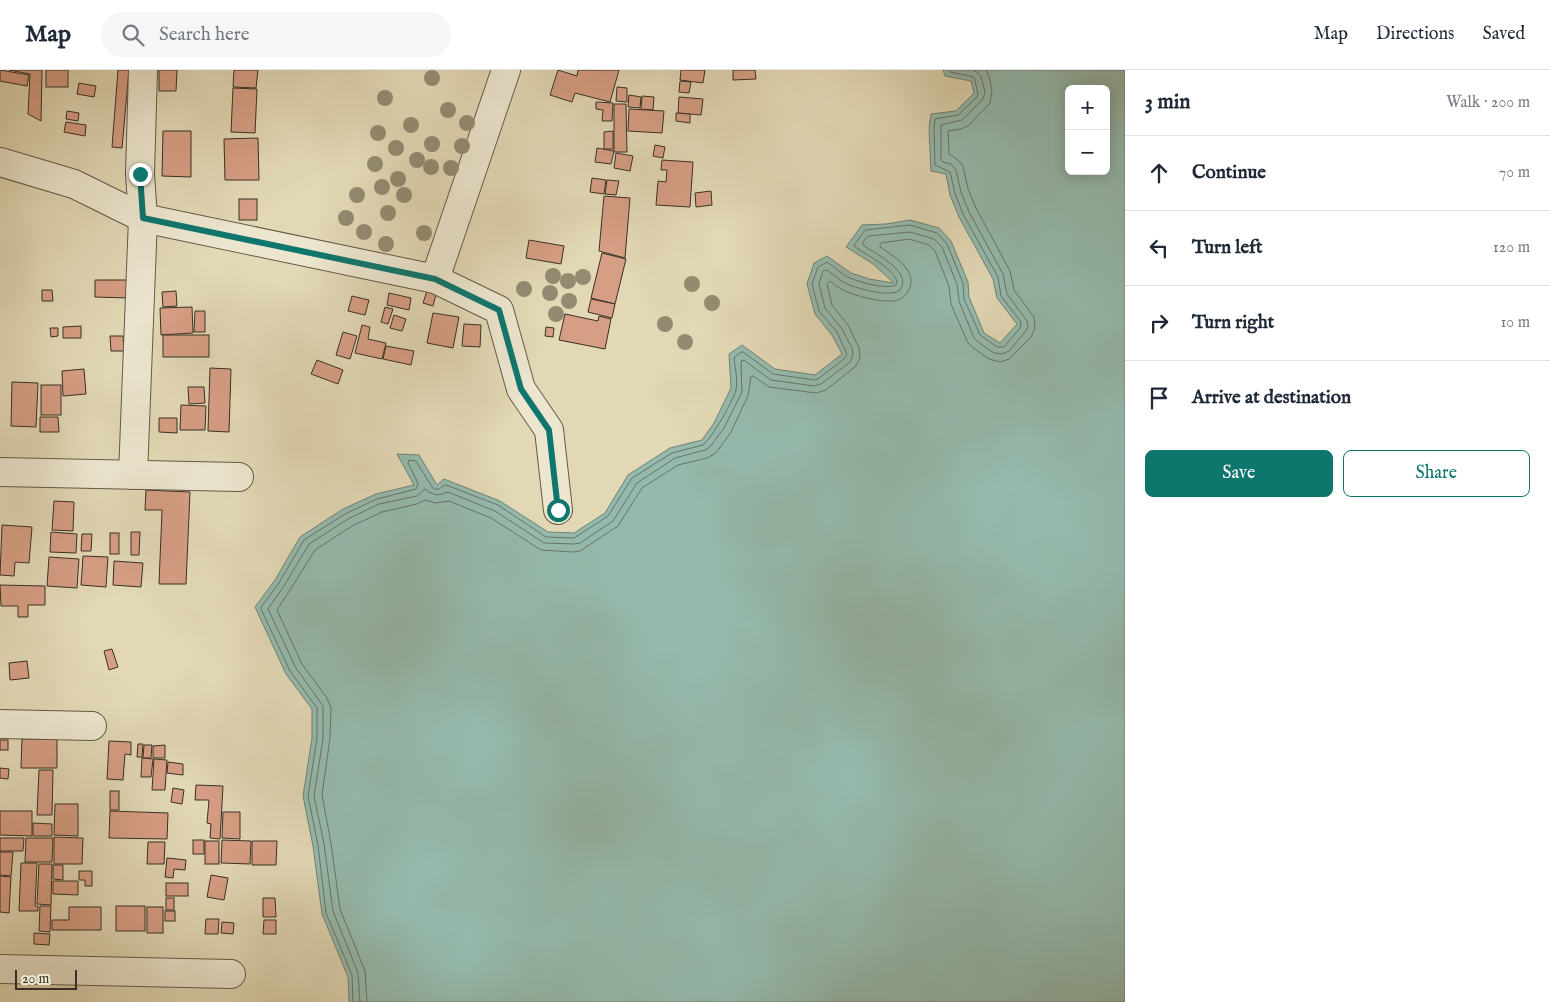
<!DOCTYPE html>
<html lang="en">
<head>
<meta charset="utf-8">
<style>
	:root { --surface:#fff; --page:#f6f6f7; --text:#1f2937; --muted:#747a83; --line:#e0e1e3; --accent:#0f766e }
	body { margin:0; font-family:"IM FELL English",serif; background:var(--page); color:var(--text) }
	.controls { position:absolute; right:15px; top:15px; display:grid; overflow:hidden; border-radius:8px; box-shadow:0 2px 12px #0003 }
	.controls button { width:45px; height:45px; display:grid; place-items:center; padding:0; border:0; border-bottom:1px solid var(--line); background:var(--surface); color:var(--text); font:25px sans-serif }
	.scale { position:absolute; left:15px; bottom:12px; width:62px; box-sizing:border-box; padding-left:5px; border:2px solid #393025; border-top:0; font-size:14px; line-height:18px; white-space:nowrap; color:#393025; -webkit-text-stroke:4px #ece6cf; paint-order:stroke }
	.stop { position:absolute; width:15px; height:15px; margin:-11px; border:4px solid #0f766e; border-radius:50%; background:#fff }
	.stop.end { background:#0f766e; border-color:#fff; box-shadow:0 1px 5px #0008 }
	.list { margin:0; padding:0; list-style:none }
	h2 { display:flex; justify-content:space-between; align-items:center; height:65px; margin:0; padding:0 20px; font-size:21px }
	h2 small { font-size:16px; font-weight:400; color:var(--muted) }
	.list li { display:grid; grid-template-columns:32px 1fr auto; gap:15px; align-items:center; box-sizing:border-box; height:75px; padding:0 20px; border-top:1px solid var(--line) }
	.list b { display:block; font-size:19px; white-space:nowrap }
	.list em { font-size:16px; font-style:normal; color:var(--muted) }
	.actions { display:flex; gap:10px; padding:15px 20px }
	.actions a { flex:1; padding:11px 0; border:1px solid var(--accent); border-radius:8px; text-align:center; font-size:18px; color:var(--accent) }
	.actions .main { background:var(--accent); color:#fff }
	.icon { flex:none; width:28px; height:28px; fill:none; stroke:currentColor; stroke-width:2; stroke-linecap:round; stroke-linejoin:round }
	.map { position:relative; flex:none; width:1125px; height:932px; overflow:hidden }
	header { display:flex; align-items:center; gap:30px; box-sizing:border-box; height:70px; padding:0 25px; background:var(--surface); border-bottom:1px solid var(--line) }
	header strong { font-size:24px }
	nav { display:flex; gap:28px; margin-inline-start:auto; font-size:18px }
	.search { width:350px; height:45px; background:var(--page); display:flex; align-items:center; gap:12px; box-sizing:border-box; padding:0 18px; border-radius:28px; color:var(--muted); font-size:19px }
	main { display:flex }
	aside { flex:1; background:var(--surface) }
	.map>svg:first-child { display:block }
	.water { fill:#95baad; stroke:#708377; fill-rule:evenodd }
	.lines { fill:none; stroke-linecap:round; stroke-linejoin:round }
	.shore { stroke:#677569; stroke-width:1 }
	.building { fill:#d69e84; stroke:#393025 }
	.minor-casing { stroke:#635a49; stroke-width:30 }
	.minor { stroke:#ece6cf; stroke-width:28 }
	.tree { fill:#938b71 }
	.route { stroke:#0f766e; stroke-width:6 }
</style>
</head>
<body>
<header>
<strong>Map</strong>
<div class="search"><svg class="icon" aria-label="search" viewBox="0 0 24 24"><circle cx="10" cy="10" r="6"/><path d="M15 15l6 6"/></svg>Search here</div>
<nav><a>Map</a><a>Directions</a><a>Saved</a></nav>
</header>
<main>
<div class="map">
<svg width="1125" height="932" viewBox="0 0 1125 932">
	<rect width="100%" height="100%" fill="#e2d8b5"/>
	<filter id="stains"><feTurbulence type="fractalNoise" baseFrequency=".004" numOctaves="4"/><feColorMatrix values="0 0 0 0 .2 0 0 0 0 .09 0 0 0 0 .02 0 0 0 .5 -.17"/></filter>
	<radialGradient id="worn" r=".72"><stop offset=".6" stop-color="#630" stop-opacity="0"/><stop offset="1" stop-color="#630" stop-opacity=".3"/></radialGradient>
	<path class="water" d="M943 0H1125V932H349L348 907 322 844 313 776 303 726 312 668V639L286 604 255 537 275 510 300 467 343 439 376 424 414 415 397 384 419 385 437 415 444 409 500 431 548 462 574 463 605 443 628 405 670 378 702 370 714 353 731 318 729 284 742 275 775 299 815 305 842 284 832 265 815 244 807 214 814 193 827 186 851 203 869 209 894 213 873 194 846 177 862 155 886 154 910 150 939 158 951 171 968 212 969 227 984 263 1000 273 1017 254 997 228 993 209 959 147 950 125 946 104 931 101 929 58 931 44 956 41 974 23 971 11 945 6ZM1069 19H1106V101H1069Z"/>
	<g class="lines">
		<g class="shore">
			<path d="M353 932 352 905 326 843 318 775 308 726 317 668V638L290 601 261 539V537L279 513 304 470 345 444 377 429 416 419 418 413 408 393 409 390 416 391 432 417C438 423 441 416 446 415L498 435 546 467 574 468 608 446 632 408 672 383 703 375C712 368 733 331 736 320 738 310 735 297 734 288L741 282H743L773 304 814 310 818 309 844 289 847 284 837 262 819 241 812 214 818 197 827 192C835 197 841 204 850 208 859 212 887 220 896 215L897 211C892 197 866 185 854 176L855 174 865 160 910 155 937 163 947 174 963 213 964 229 980 265 997 277H1004L1020 258 1021 252 1001 226 998 207 963 144 955 123 950 102 935 95 934 58 935 49 958 45 977 27 978 24 974 7 950 2 948 0"/>
			<path d="M360 932 358 903 333 841 324 774 314 726 323 669V636L296 598 268 539 284 516 309 474 348 449 379 434 417 426 425 419C434 426 437 426 448 422L495 441 544 473 574 474 580 473 613 451 637 413 675 388 705 380 710 377 724 358 742 322 741 293 742 290 745 291 771 310 814 316 821 314 850 292 853 285 852 278 842 259 825 238 819 214 823 201 827 200C833 204 840 211 847 214 859 219 888 227 899 221 915 203 876 184 863 175V172L868 166 910 162 934 169 942 177 957 214 959 231 974 268 978 272 994 283 1002 284 1009 281 1026 261 1028 256 1027 251 1007 224 1003 204 969 142 961 122 956 100 951 94 943 92 941 90V55L962 50 983 29 985 22 981 7 978 3 973 0"/>
			<path d="M367 932 365 901 340 839 331 773 322 725 330 668 331 638 327 628 302 594 277 540 290 520 315 480 352 456 382 442 417 434 425 430 436 433 449 431 491 448 541 480 573 482 580 481 618 456 642 418 678 395 707 388 716 383 731 362 748 326 751 306H753L769 317 816 323 826 320 856 296 860 288 859 278 848 255 832 235 827 214 830 211C834 214 838 218 843 220 855 226 879 232 892 231 899 231 905 227 908 221 920 202 894 186 880 177V174L881 173 909 169 929 175 935 181 949 216 951 234 967 271 972 277 989 289 1000 292 1009 289 1031 267 1035 258 1034 247 1014 220 1010 201 976 138 968 119 963 96 958 90 949 84 948 61 961 59 968 56 990 33 992 21 989 6 986 0"/>
		</g>
	</g>
	<g class="building">
		<path d="M0 0 29 5 27 16 0 11Z"/>
		<path d="M9 0H42L41 51 28 44 30 4Z"/>
		<rect x="46" y="0" width="22" height="17"/>
		<path d="M118 0H129L122 78 112 77Z"/>
		<path d="M159 0H177L176 21H159Z"/>
		<path d="M234 0H258L256 18 233 17Z"/>
		<path d="M558 0 577 6 578 0H619L610 32 575 23 572 32 550 25Z"/>
		<path d="M681 0H705L703 13 680 10Z"/>
		<path d="M733 0H755L756 9 733 10Z"/>
		<path d="M680 11 691 12 689 23 679 22Z"/>
		<path d="M79 13 96 16 94 27 77 24Z"/>
		<path d="M617 17 627 18V32L616 31Z"/>
		<path d="M233 18 257 19 255 63 231 62Z"/>
		<path d="M629 25 641 27 640 38 628 37Z"/>
		<path d="M642 26 654 27 653 40 641 39Z"/>
		<path d="M679 27 703 29 701 45 678 43Z"/>
		<path d="M596 32 613 33 612 51H602L603 40 596 39Z"/>
		<path d="M614 34H626L627 82H614Z"/>
		<path d="M629 39 664 41 662 63 628 61Z"/>
		<path d="M67 41 79 43 78 51 66 49Z"/>
		<path d="M676 43 690 44V53L676 51Z"/>
		<path d="M66 52 86 55 85 66 64 62Z"/>
		<path d="M163 61H191V107L162 106Z"/>
		<path d="M613 61V79H604V62Z"/>
		<path d="M258 68 259 110H225L224 69Z"/>
		<path d="M655 75 665 77 663 88 653 86Z"/>
		<path d="M597 78 614 81 611 94 595 92Z"/>
		<path d="M616 83 633 86 630 101 614 98Z"/>
		<path d="M662 90 693 92 690 137 656 135 658 111 666 112 667 100H661Z"/>
		<path d="M592 108 606 110 604 124 590 122Z"/>
		<path d="M607 110 619 111 616 125 605 124Z"/>
		<path d="M711 121 712 135 696 137 695 123Z"/>
		<path d="M604 126 630 128 625 188 599 181Z"/>
		<rect x="239" y="129" width="18" height="21"/>
		<path d="M529 170 564 176 561 194 526 188Z"/>
		<path d="M602 183 626 189 615 234 591 228Z"/>
		<path d="M95 210H130L129 228 95 227Z"/>
		<path d="M428 218 437 220 433 236 423 233Z"/>
		<path d="M42 220H52L53 231H42Z"/>
		<path d="M176 221 177 236 163 237 162 222Z"/>
		<path d="M389 223 411 228 409 240 387 235Z"/>
		<path d="M352 226 369 230 365 245 348 241Z"/>
		<path d="M591 229 615 234 612 248 588 242Z"/>
		<path d="M192 237 193 263 161 265 160 238Z"/>
		<path d="M385 237 393 239 388 254 381 252Z"/>
		<path d="M195 241H205V262H194Z"/>
		<path d="M433 243 459 247 453 278 427 273Z"/>
		<path d="M565 244 598 251 599 246 611 249 605 279 559 270Z"/>
		<path d="M394 245 406 249 402 261 390 258Z"/>
		<path d="M464 254 481 255 480 277 462 276Z"/>
		<path d="M362 255 370 257 368 269 386 273 382 289 355 283Z"/>
		<path d="M81 256V268H63V257Z"/>
		<path d="M546 257 554 258 553 267 545 266Z"/>
		<path d="M50 258H58V266L51 267Z"/>
		<path d="M343 262 357 266 350 289 336 285Z"/>
		<rect x="163" y="265" width="46" height="22"/>
		<path d="M110 266H123L124 281H111Z"/>
		<path d="M386 276 414 281 411 295 383 289Z"/>
		<path d="M317 290 343 300 338 314 311 304Z"/>
		<path d="M210 298 231 299 229 362 208 361Z"/>
		<path d="M84 299 86 324 63 326 62 301Z"/>
		<path d="M12 312 38 313 36 357 11 356Z"/>
		<rect x="41" y="315" width="20" height="30"/>
		<path d="M188 317H204L205 333 189 334Z"/>
		<path d="M181 335 206 336 205 360H180Z"/>
		<path d="M40 347H58L59 362H40Z"/>
		<path d="M159 348H177V363L159 362Z"/>
		<path d="M146 420 190 422 186 514H159L162 440H145Z"/>
		<path d="M54 431 74 432 73 461 52 460Z"/>
		<path d="M2 455 32 457 29 493 15 492 14 506 0 505Z"/>
		<path d="M51 462 77 464 76 483 50 482Z"/>
		<path d="M131 462H140L139 485H131Z"/>
		<rect x="110" y="463" width="9" height="21"/>
		<path d="M82 464H92L91 481H81Z"/>
		<path d="M83 486 108 487 106 517 81 515Z"/>
		<path d="M49 487 79 489 77 518 47 516Z"/>
		<path d="M114 491 143 493 141 517 113 515Z"/>
		<path d="M0 515 45 516V535H28V547H18V536H1Z"/>
		<path d="M112 579 118 597 109 600 104 581Z"/>
		<path d="M27 591 29 608 10 610 9 593Z"/>
		<path d="M22 669H57V698H21Z"/>
		<rect x="0" y="670" width="8" height="10"/>
		<path d="M109 671 131 672V685L125 684 123 710 107 709Z"/>
		<path d="M138 674H143L142 687H137Z"/>
		<path d="M144 675H152L151 688H143Z"/>
		<path d="M165 675V688H153V676Z"/>
		<path d="M142 688 153 689 151 707H141Z"/>
		<path d="M154 689 167 690 165 720H152Z"/>
		<path d="M168 692 183 694V705L167 703Z"/>
		<path d="M0 698 9 699 8 709 0 708Z"/>
		<path d="M39 700H53L52 745H37Z"/>
		<path d="M196 715 223 716 220 769 210 768 211 754 207 753 209 730H195Z"/>
		<path d="M173 718 184 720 182 734 171 732Z"/>
		<rect x="110" y="721" width="9" height="19"/>
		<path d="M55 734H78V766L54 765Z"/>
		<path d="M0 741H32V766L0 765Z"/>
		<path d="M110 741 168 743 167 769 109 768Z"/>
		<path d="M223 742H240V769L222 768Z"/>
		<path d="M33 753 52 754V766H33Z"/>
		<path d="M54 767 83 768 82 794H54Z"/>
		<path d="M0 768H24L23 781H0Z"/>
		<path d="M26 768H53L52 792H25Z"/>
		<rect x="193" y="770" width="11" height="14"/>
		<path d="M222 770 251 771 250 794 221 793Z"/>
		<rect x="205" y="771" width="14" height="23"/>
		<path d="M252 771H277L276 795H252Z"/>
		<path d="M148 772H165L164 794H147Z"/>
		<path d="M0 782H13L11 806 0 805Z"/>
		<path d="M167 788 186 790 185 800 174 799 173 808 165 807Z"/>
		<path d="M21 793H37L35 836H38V841H19Z"/>
		<path d="M39 794H52L51 835 37 834Z"/>
		<path d="M53 795H63V810L53 809Z"/>
		<path d="M79 801H92V816H85V810H79Z"/>
		<path d="M211 805 228 808 224 830 207 827Z"/>
		<path d="M0 806 11 807 9 843 0 842Z"/>
		<path d="M53 811H78V825L53 824Z"/>
		<rect x="166" y="813" width="22" height="13"/>
		<rect x="166" y="828" width="8" height="12"/>
		<path d="M263 828H275L276 847H263Z"/>
		<path d="M40 836H51L50 862 39 861Z"/>
		<rect x="116" y="836" width="29" height="25"/>
		<path d="M69 837H101V860H52V850H69Z"/>
		<rect x="147" y="837" width="16" height="26"/>
		<rect x="165" y="841" width="10" height="10"/>
		<path d="M206 849H219L218 864H205Z"/>
		<path d="M264 850H276V864H263Z"/>
		<path d="M222 852 234 853 233 864 221 863Z"/>
		<path d="M34 863 50 864 49 875 34 874Z"/>
	</g>
	<g class="lines">
		<g class="minor-casing">
			<g id="minor">
				<path d="M0 92 74 114 143 148 435 209 499 240 521 319 549 360 558 440"/>
				<path d="M435 209 506 0"/>
				<path d="M0 402 239 407"/>
				<path d="M133 405 143 148 140 104 143 0"/>
				<path d="M0 654 92 656"/>
				<path d="M0 899 231 904"/>
			</g>
		</g>
		<use href="#minor" class="minor"/>
	</g>
	<g class="tree">
		<circle cx="432" cy="8" r="8"/>
		<circle cx="385" cy="28" r="8"/>
		<circle cx="448" cy="40" r="8"/>
		<circle cx="467" cy="53" r="8"/>
		<circle cx="411" cy="55" r="8"/>
		<circle cx="378" cy="63" r="8"/>
		<circle cx="432" cy="74" r="8"/>
		<circle cx="462" cy="76" r="8"/>
		<circle cx="396" cy="78" r="8"/>
		<circle cx="417" cy="90" r="8"/>
		<circle cx="375" cy="94" r="8"/>
		<circle cx="431" cy="97" r="8"/>
		<circle cx="451" cy="98" r="8"/>
		<circle cx="398" cy="109" r="8"/>
		<circle cx="382" cy="117" r="8"/>
		<circle cx="357" cy="125" r="8"/>
		<circle cx="404" cy="125" r="8"/>
		<circle cx="388" cy="143" r="8"/>
		<circle cx="346" cy="148" r="8"/>
		<circle cx="364" cy="162" r="8"/>
		<circle cx="424" cy="163" r="8"/>
		<circle cx="386" cy="174" r="8"/>
		<circle cx="553" cy="206" r="8"/>
		<circle cx="583" cy="207" r="8"/>
		<circle cx="568" cy="211" r="8"/>
		<circle cx="692" cy="214" r="8"/>
		<circle cx="524" cy="219" r="8"/>
		<circle cx="550" cy="223" r="8"/>
		<circle cx="569" cy="231" r="8"/>
		<circle cx="712" cy="233" r="8"/>
		<circle cx="556" cy="244" r="8"/>
		<circle cx="665" cy="254" r="8"/>
		<circle cx="685" cy="272" r="8"/>
	</g>
	<g class="lines">
		<path class="route" d="M140 104 143 148 435 209 499 240 521 319 549 360 558 440"/>
	</g>
	<rect width="100%" height="100%" filter="url(#stains)"/>
	<rect width="100%" height="100%" fill="url(#worn)"/>
</svg>
<div class="controls">
<button>+</button>
<button>−</button>
</div>
<div class="scale">20 m</div>
<div class="stop" style="left:558px;top:440px"></div>
<div class="stop end" style="left:140px;top:104px"></div>
</div>
<aside>
<h2>3 min<small>Walk · 200 m</small></h2>
<ul class="list">
<li><svg class="icon" aria-label="ahead" viewBox="0 0 24 24"><path d="M12 20V5M6 11l6-6 6 6"/></svg><div><b>Continue</b></div><em>70 m</em></li>
<li><svg class="icon" aria-label="left" viewBox="0 0 24 24"><path d="M17 20v-9H6M10 6l-5 5 5 5"/></svg><div><b>Turn left</b></div><em>120 m</em></li>
<li><svg class="icon" aria-label="right" viewBox="0 0 24 24"><path d="M7 20v-9h11M14 6l5 5-5 5"/></svg><div><b>Turn right</b></div><em>10 m</em></li>
<li><svg class="icon" aria-label="arrive" viewBox="0 0 24 24"><path d="M6 21V4h12l-3 4 3 4H6"/></svg><div><b>Arrive at destination</b></div></li>
</ul>
<div class="actions"><a class="main">Save</a><a>Share</a></div>
</aside>
</main>
</body>
</html>
